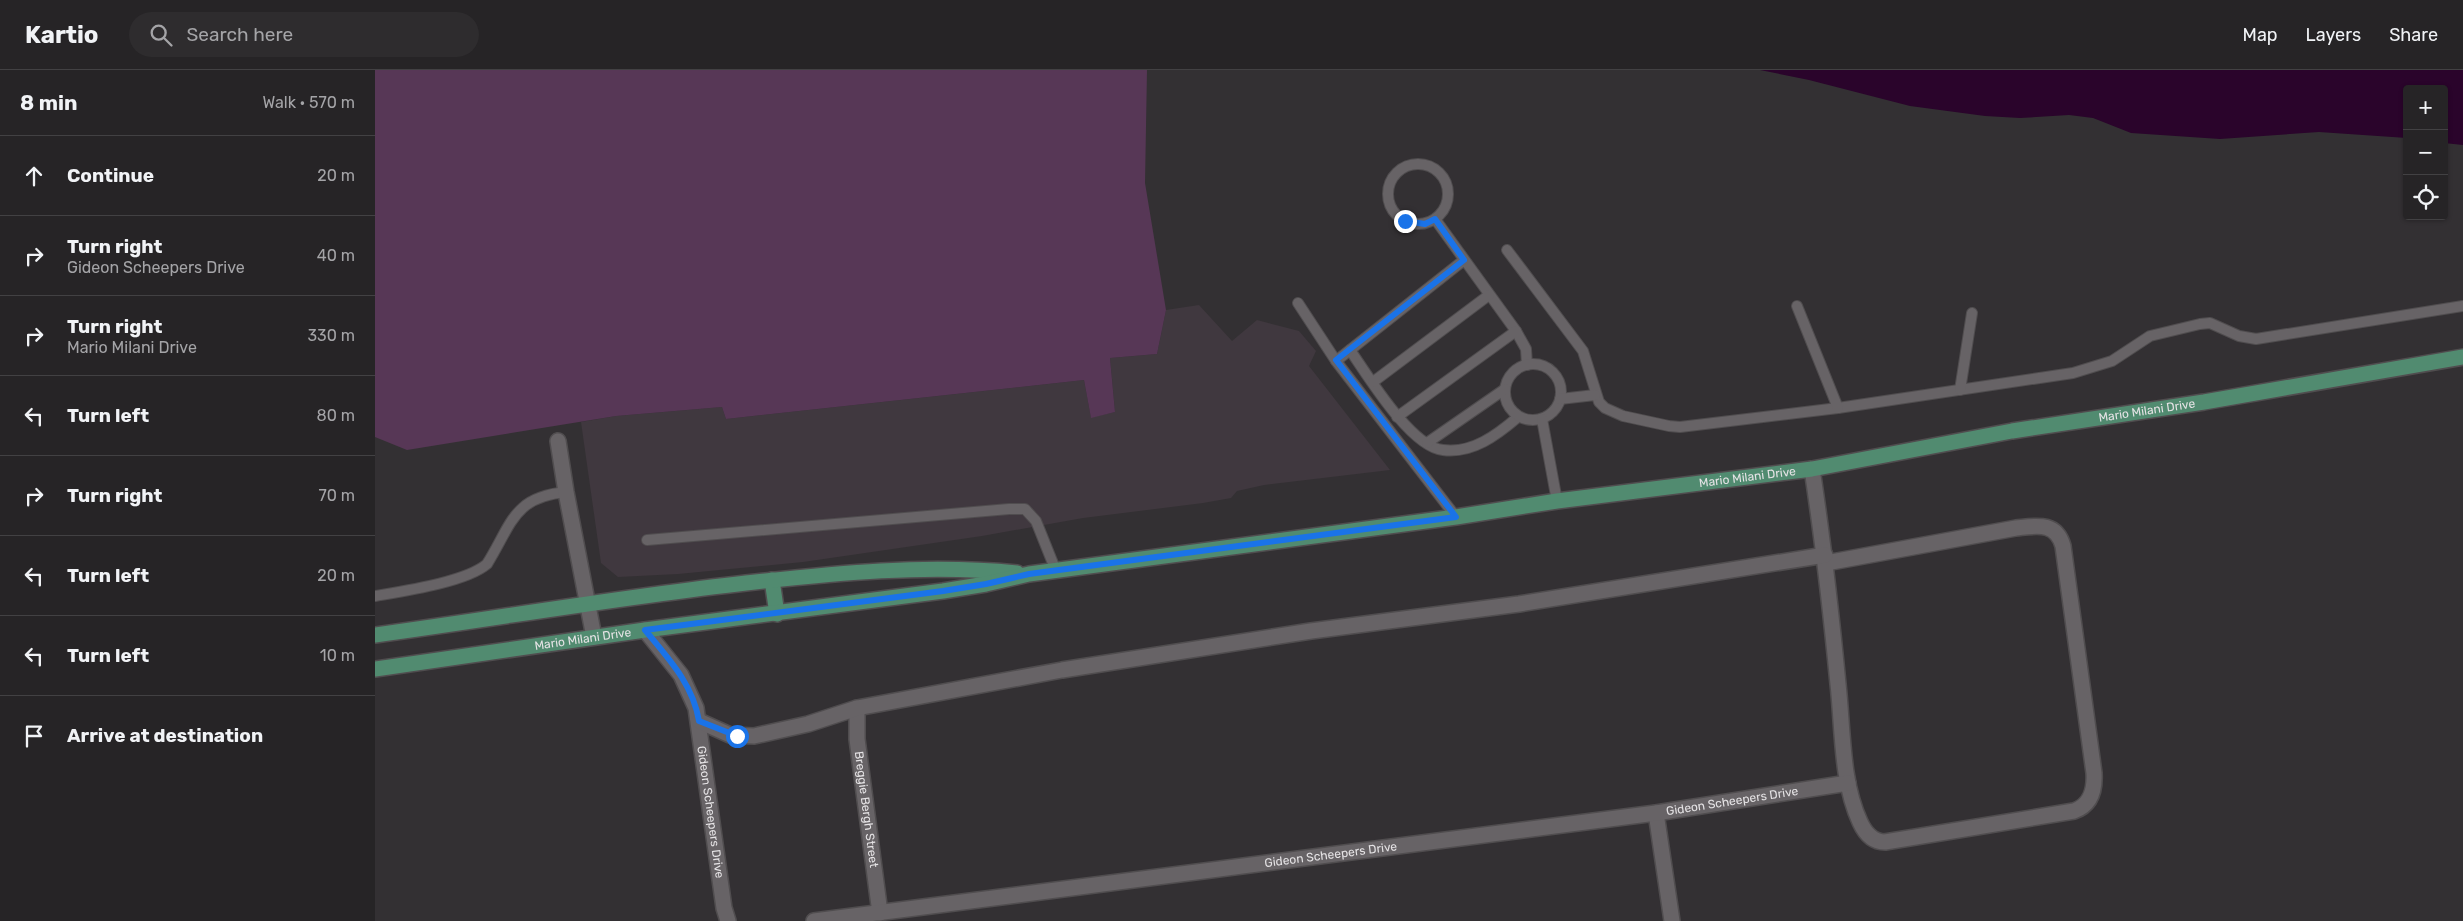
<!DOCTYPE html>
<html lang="en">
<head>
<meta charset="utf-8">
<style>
	:root { --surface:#262426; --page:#2e2c2e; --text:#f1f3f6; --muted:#a4a4a7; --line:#424143 }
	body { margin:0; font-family:Rubik,sans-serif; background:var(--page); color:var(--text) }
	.controls { position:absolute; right:15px; top:15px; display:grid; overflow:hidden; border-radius:5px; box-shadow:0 1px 4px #0004 }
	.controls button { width:45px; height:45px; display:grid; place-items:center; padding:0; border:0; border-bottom:1px solid var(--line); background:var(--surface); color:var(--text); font:25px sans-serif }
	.stop { position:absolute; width:15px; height:15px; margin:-11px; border:4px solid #1a73e8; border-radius:50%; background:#fff }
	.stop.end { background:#1a73e8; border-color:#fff; box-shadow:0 1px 5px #0008 }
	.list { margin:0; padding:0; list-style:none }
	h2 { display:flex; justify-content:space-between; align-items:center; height:65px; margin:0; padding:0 20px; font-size:21px }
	h2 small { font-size:16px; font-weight:400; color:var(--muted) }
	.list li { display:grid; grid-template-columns:32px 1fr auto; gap:15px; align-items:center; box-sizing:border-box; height:80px; padding:0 20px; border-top:1px solid var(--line) }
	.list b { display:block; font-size:19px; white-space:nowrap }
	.list p { margin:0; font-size:16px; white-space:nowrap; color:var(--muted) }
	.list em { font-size:16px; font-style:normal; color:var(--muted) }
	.icon { flex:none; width:28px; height:28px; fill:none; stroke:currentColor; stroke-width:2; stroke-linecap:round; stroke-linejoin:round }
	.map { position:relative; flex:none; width:2088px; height:851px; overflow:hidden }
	header { display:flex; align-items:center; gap:30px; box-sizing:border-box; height:70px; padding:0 25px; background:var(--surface); border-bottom:1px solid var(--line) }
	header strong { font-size:24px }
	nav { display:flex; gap:28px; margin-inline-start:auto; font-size:18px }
	.search { width:350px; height:45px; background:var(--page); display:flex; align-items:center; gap:12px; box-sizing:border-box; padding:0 18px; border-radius:28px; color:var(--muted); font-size:19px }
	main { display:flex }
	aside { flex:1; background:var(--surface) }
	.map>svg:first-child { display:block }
	.built { fill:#40383f }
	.green { fill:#573756 }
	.water { fill:#2a042b }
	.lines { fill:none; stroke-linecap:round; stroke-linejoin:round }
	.service-casing { stroke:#504d4f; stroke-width:12 }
	.minor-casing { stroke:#504d4f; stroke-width:18 }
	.primary-casing { stroke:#504d4f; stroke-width:18 }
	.service { stroke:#676366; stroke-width:10 }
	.minor { stroke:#676366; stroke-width:15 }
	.primary { stroke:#518b70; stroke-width:15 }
	.route { stroke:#1a73e8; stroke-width:6 }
	.labels { text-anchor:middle; stroke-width:5; stroke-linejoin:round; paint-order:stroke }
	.street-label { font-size:12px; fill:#e5e3e5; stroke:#1a181a }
</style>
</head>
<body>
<header>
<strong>Kartio</strong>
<div class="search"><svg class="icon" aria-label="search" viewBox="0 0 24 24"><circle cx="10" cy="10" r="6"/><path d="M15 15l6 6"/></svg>Search here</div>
<nav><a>Map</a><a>Layers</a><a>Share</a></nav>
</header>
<main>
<aside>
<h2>8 min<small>Walk · 570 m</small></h2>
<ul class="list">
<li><svg class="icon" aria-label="ahead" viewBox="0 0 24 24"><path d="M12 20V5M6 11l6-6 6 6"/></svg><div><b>Continue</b></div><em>20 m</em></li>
<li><svg class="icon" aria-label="right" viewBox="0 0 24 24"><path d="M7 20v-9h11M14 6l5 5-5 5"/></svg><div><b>Turn right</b><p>Gideon Scheepers Drive</p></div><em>40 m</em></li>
<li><svg class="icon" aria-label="right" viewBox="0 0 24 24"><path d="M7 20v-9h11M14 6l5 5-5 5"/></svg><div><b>Turn right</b><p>Mario Milani Drive</p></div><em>330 m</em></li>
<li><svg class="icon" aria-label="left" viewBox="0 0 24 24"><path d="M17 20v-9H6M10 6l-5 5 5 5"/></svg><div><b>Turn left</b></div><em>80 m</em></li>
<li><svg class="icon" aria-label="right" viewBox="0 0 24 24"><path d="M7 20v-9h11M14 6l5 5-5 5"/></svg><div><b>Turn right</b></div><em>70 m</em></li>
<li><svg class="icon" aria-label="left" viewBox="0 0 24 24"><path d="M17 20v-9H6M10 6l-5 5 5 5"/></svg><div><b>Turn left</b></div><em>20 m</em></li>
<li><svg class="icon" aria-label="left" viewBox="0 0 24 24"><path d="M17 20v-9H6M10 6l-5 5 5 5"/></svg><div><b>Turn left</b></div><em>10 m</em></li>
<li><svg class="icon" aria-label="arrive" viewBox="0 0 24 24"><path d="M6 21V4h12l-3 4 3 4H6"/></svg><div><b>Arrive at destination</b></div></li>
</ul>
</aside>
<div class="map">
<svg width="2088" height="851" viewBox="0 0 2088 851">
	<rect width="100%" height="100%" fill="#333033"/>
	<path class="built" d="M824 235 857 271 882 250 924 261 941 281 934 296 1015 400 889 415 862 421 856 428 828 433 708 448 607 466 428 492 303 504 243 507 226 493 206 352 241 346 347 337 351 349 709 310 716 347 740 342 735 288 782 284 791 240Z"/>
	<path class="green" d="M0 0H772L770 113 791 240 782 284 735 288 740 342 716 348 709 310 351 349 347 337 241 346 32 380 0 367Z"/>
	<path class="water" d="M1385 0H2088V75L2069 73V19H2032V68L1944 62 1845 69 1756 63 1718 48 1694 45 1645 48 1610 46 1535 36 1434 10Z"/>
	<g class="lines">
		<g class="service-casing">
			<g id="service">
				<circle cx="1043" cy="124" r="30"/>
				<path d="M1060 149 1141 261 1151 279 1152 295"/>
				<path d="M1132 180 1208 281 1224 332 1230 338 1248 346 1294 356 1305 357 1463 338 1698 303 1737 291 1775 266 1825 254 1835 253 1864 266 1881 269 2088 236"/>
				<path d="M923 233 961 291 1081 447"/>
				<path d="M1422 236 1463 338"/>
				<path d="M975 280C993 306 1036 377 1068 380 1097 384 1122 365 1143 347"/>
				<path d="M961 291 1089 190"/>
				<circle cx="1158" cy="322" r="28"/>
				<path d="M998 312 1114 225"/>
				<path d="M1585 320 1597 243"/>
				<path d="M1185 329 1220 325"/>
				<path d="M1022 347 1141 261"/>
				<path d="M1167 349 1182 431"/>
				<path d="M1052 373 1130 319"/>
				<path d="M272 470 634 439H650L661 451 681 501"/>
				<path d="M0 526C29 521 91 512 112 494 137 454 138 427 191 422"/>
			</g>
		</g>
		<g class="minor-casing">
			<g id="minor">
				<path d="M183 371 191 422 219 567"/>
				<path d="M1437 399C1448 471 1456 542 1463 614 1468 659 1466 711 1485 752 1490 763 1497 772 1510 772L1699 741C1716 735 1720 720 1719 703L1688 476C1681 451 1661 456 1641 458L1451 493"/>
				<path id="s1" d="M270 560 306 605 321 638 349 838 353 851"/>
				<path id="s2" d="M482 638V669L505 843"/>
				<path d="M324 651 355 665 379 666 433 654 482 638 687 600 936 561 1144 534 1450 485"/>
				<path d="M1281 743 1297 851"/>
				<path id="s3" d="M439 851 1281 743 1473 713"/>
			</g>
		</g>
		<g class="primary-casing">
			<g id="primary">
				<path d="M397 510 402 544"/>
				<path d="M0 565C124 548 247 527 371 513 461 503 551 494 642 503"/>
				<path id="s4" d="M0 599 270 560 568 521 611 514 654 504 1081 447 1182 431 1437 399 1637 361 1829 332 2088 287"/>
			</g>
		</g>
		<use href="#service" class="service"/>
		<use href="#minor" class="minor"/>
		<use href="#primary" class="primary"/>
	</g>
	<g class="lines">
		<path class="route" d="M362 666 324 651C318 614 293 588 270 560L568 521 611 514 654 504 1081 447 961 290 1089 190 1060 149 1050 154 1030 151"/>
	</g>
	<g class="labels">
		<g class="street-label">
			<text dy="4" stroke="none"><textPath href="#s4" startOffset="1791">Mario Milani Drive</textPath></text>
			<text dy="4" stroke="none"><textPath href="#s4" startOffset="1386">Mario Milani Drive</textPath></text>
			<text dy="4" stroke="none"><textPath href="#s4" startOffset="210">Mario Milani Drive</textPath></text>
			<text dy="4" stroke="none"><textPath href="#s3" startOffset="926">Gideon Scheepers Drive</textPath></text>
			<text dy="4" stroke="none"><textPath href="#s2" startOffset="102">Breggie Bergh Street</textPath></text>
			<text dy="4" stroke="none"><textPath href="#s1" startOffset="199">Gideon Scheepers Drive</textPath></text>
			<text dy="4" stroke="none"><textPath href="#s3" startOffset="521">Gideon Scheepers Drive</textPath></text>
		</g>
	</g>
</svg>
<div class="controls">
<button>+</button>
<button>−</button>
<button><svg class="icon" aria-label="locate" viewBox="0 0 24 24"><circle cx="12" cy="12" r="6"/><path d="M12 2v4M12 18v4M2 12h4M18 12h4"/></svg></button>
</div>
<div class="stop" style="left:362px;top:666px"></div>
<div class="stop end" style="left:1030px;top:151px"></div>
</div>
</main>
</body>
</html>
